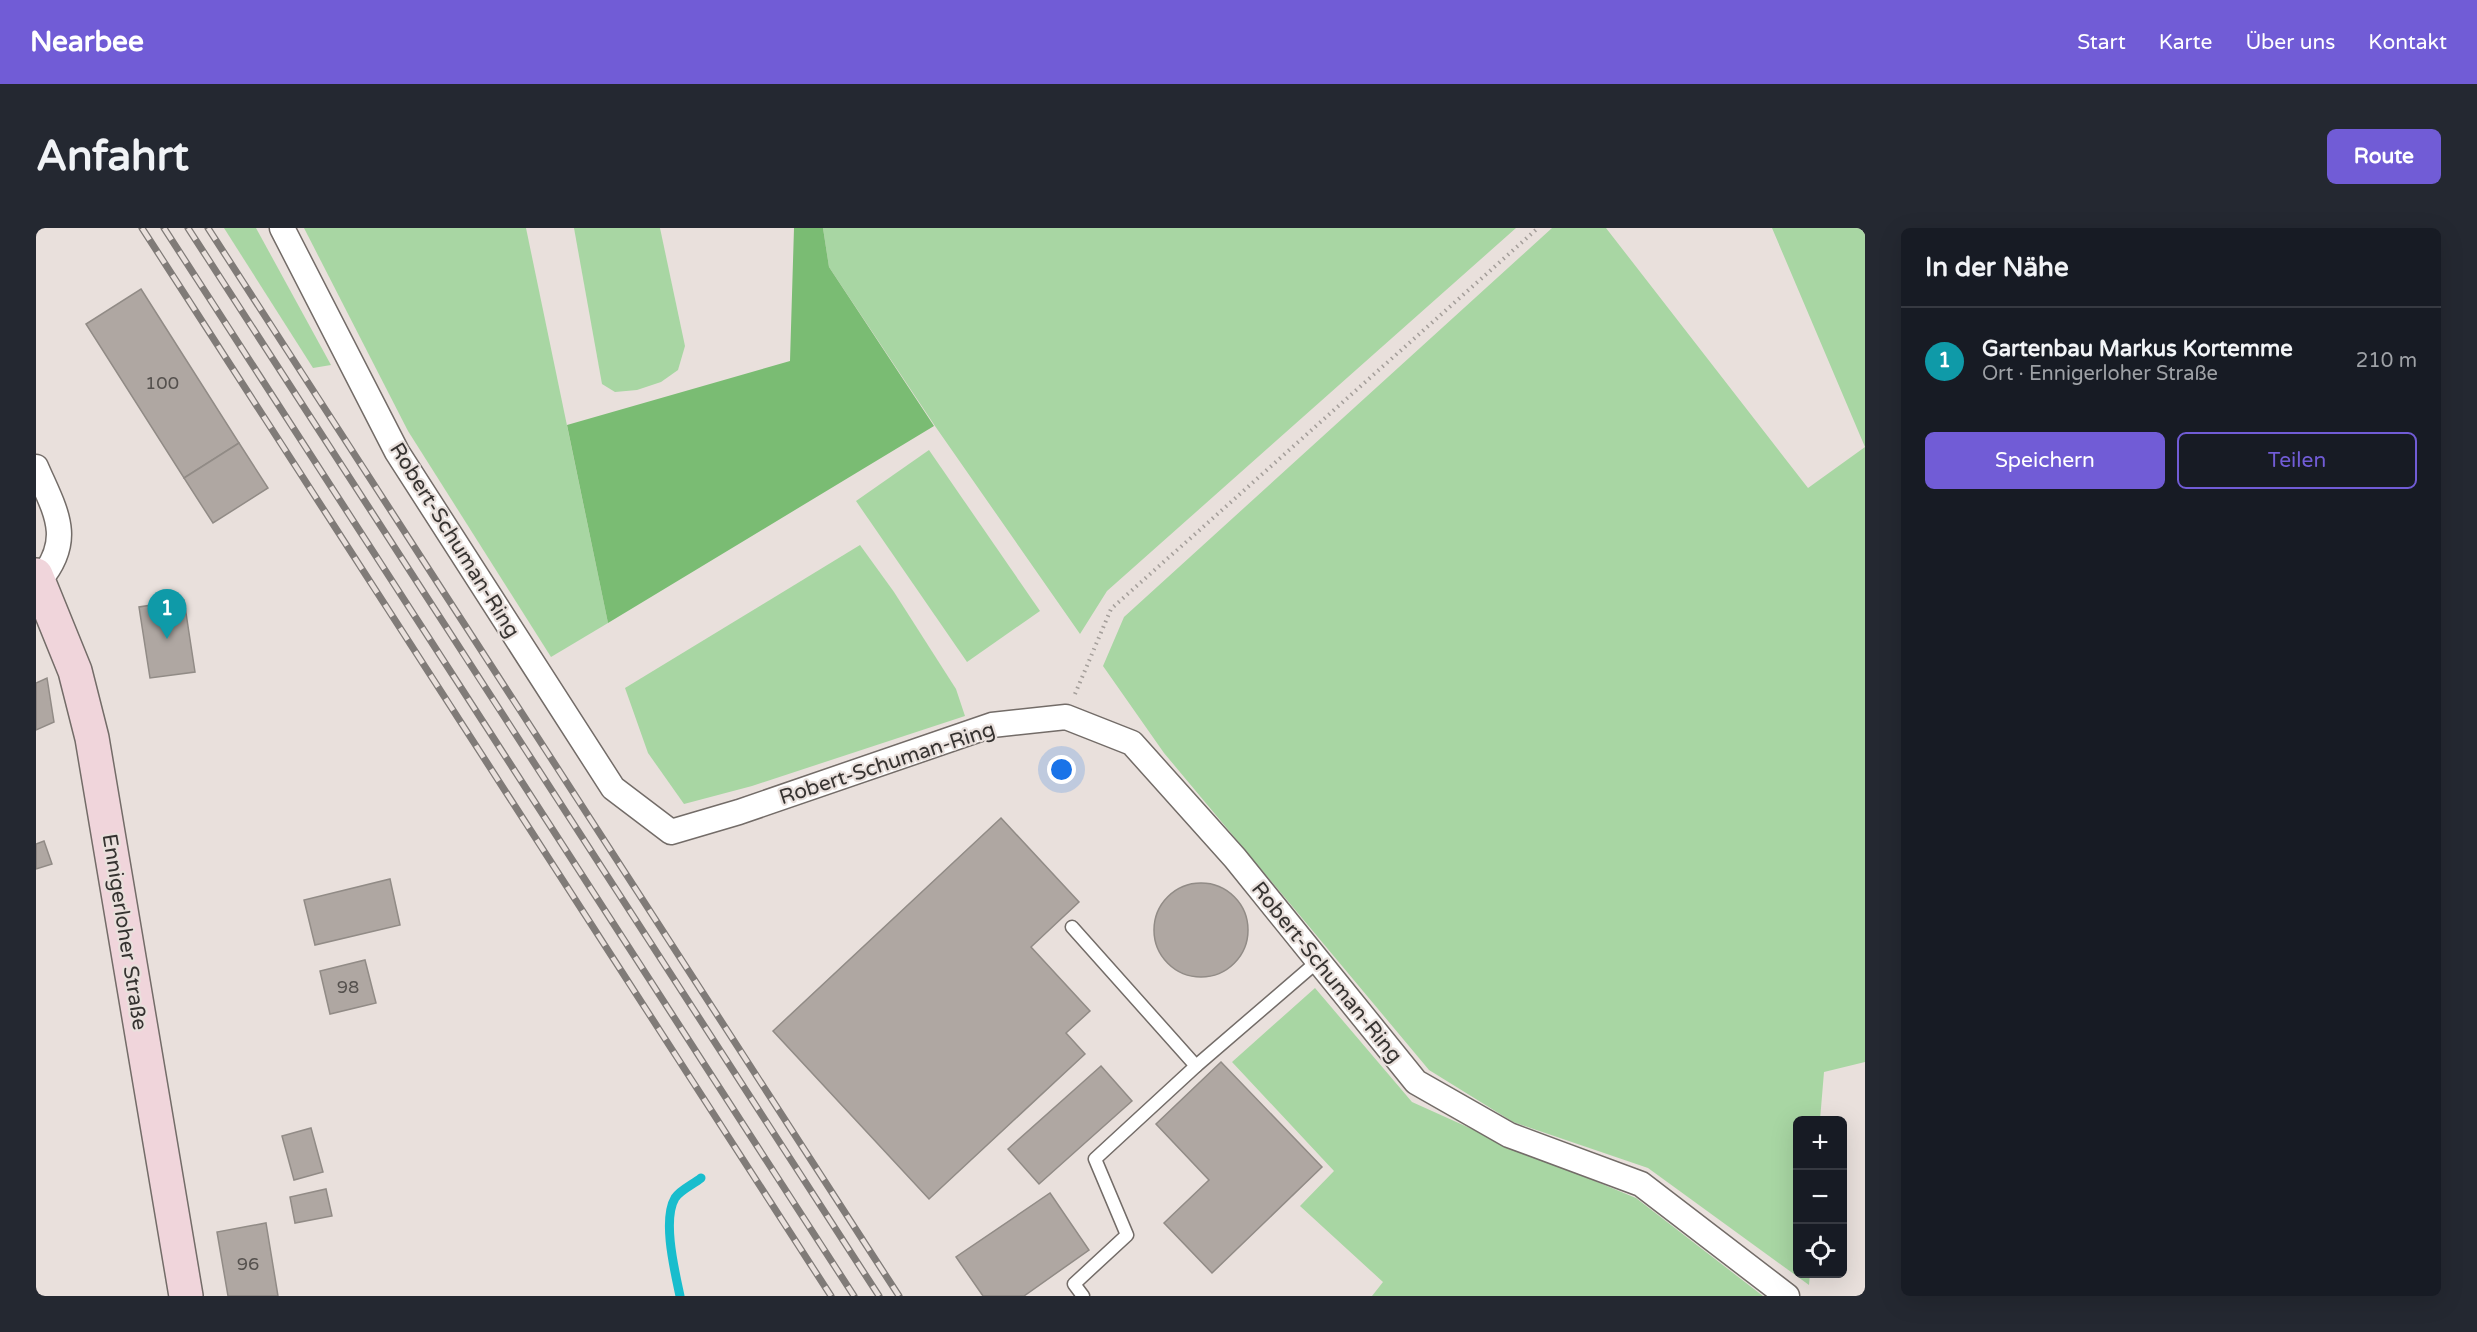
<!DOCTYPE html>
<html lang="de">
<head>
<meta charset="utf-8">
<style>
	:root { --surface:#171b24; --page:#242831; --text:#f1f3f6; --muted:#9ea1a6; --line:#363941; --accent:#715cd6 }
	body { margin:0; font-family:"Varela Round",sans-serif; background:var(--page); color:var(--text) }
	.controls { position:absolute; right:18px; bottom:18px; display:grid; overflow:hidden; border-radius:9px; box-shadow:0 6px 24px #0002 }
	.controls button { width:54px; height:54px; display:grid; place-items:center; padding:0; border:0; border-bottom:2px solid var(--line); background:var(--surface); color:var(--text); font:30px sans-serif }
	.you { position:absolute; left:1026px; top:542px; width:21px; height:21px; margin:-15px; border:4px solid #fff; border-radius:50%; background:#1a73e8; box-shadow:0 0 0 9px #1a73e833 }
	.badge { display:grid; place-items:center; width:39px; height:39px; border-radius:50%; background:var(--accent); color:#fff; font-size:20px; font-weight:700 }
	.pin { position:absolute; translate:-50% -50px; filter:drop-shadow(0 2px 3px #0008) }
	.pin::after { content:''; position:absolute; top:32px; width:21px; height:18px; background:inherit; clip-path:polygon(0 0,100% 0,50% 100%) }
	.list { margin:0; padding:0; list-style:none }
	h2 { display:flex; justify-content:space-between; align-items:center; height:78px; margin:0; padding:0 24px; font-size:26px }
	h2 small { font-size:20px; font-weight:400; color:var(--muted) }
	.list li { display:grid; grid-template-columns:39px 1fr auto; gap:18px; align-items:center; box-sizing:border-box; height:108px; padding:0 24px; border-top:2px solid var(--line) }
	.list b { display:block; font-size:22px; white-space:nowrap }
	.list p { margin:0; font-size:20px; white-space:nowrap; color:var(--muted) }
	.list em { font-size:20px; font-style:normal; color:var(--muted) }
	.actions { display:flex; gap:12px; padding:18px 24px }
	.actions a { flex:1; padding:14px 0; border:2px solid var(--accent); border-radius:9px; text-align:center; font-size:21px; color:var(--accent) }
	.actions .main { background:var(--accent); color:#fff }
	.icon { flex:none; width:33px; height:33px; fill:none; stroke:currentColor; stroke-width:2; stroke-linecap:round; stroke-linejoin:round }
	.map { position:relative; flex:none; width:1829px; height:1068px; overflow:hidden; border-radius:9px }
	header { display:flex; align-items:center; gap:36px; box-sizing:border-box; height:84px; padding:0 30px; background:var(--accent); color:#fff }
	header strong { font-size:28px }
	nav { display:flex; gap:33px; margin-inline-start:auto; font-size:21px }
	.intro { display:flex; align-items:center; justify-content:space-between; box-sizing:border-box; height:144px; padding:0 36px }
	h1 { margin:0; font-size:42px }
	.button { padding:15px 27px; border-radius:9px; background:var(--accent); color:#fff; font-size:21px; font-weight:700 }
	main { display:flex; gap:36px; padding:0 36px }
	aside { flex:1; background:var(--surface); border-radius:9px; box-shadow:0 6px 24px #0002 }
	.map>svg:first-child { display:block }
	.green { fill:#a8d6a3 }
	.forest { fill:#7abc73 }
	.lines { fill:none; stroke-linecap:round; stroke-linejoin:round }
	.stream { stroke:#18bdcd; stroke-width:9 }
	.building { fill:#afa7a2; stroke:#918b86; stroke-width:1.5 }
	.service-casing { stroke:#736c68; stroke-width:15 }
	.minor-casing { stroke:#736c68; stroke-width:27 }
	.secondary-casing { stroke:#736c68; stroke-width:36 }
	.path { stroke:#a49e9a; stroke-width:4; stroke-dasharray:1.5 4.5; stroke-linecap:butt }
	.service { stroke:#fff; stroke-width:12 }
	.minor { stroke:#fff; stroke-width:24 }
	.secondary { stroke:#f0d5db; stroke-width:33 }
	.rail-casing { stroke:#807b78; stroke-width:7 }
	.rail { stroke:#e9e0dc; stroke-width:4.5; stroke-dasharray:14; stroke-linecap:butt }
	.labels { text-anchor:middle; stroke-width:4.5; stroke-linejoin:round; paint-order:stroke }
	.number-label { font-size:18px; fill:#54504d }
	.street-label { font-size:21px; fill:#363331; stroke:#e9e0dc }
</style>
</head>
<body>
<header>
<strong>Nearbee</strong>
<nav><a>Start</a><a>Karte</a><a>Über uns</a><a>Kontakt</a></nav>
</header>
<div class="intro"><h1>Anfahrt</h1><a class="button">Route</a></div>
<main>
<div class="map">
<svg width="1829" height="1068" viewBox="0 0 1829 1068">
	<rect width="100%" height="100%" fill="#e9e0dc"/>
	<g class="green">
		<path d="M188 0H220L295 137 277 140Z"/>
		<path d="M268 0H490L572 395 515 429 372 203Z"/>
		<path d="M538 0H624L649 118 642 142 625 154 601 162 579 164 566 156Z"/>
		<path d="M787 0H1480L1071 363 1044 406 899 198 793 39Z"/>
		<path d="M1516 0H1570L1772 260 1829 219 1736 0H1829V834L1788 844 1784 892H1762V1046H1774L1773 1057 1612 940 1477 894 1393 842 1128 525 1067 438 1088 389Z"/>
		<path d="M893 222 1004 383 931 434 820 273Z"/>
		<path d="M824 317 858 364 920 461 929 488 716 558 648 576 612 525 589 460Z"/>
		<path d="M1279 760 1376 874 1467 915 1600 970 1727 1068H1336L1347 1054 1264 978 1298 943 1196 834Z"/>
	</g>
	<path class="forest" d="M758 0H787L793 39 898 198 572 395 531 197 754 133Z"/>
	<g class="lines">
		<path class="stream" d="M644 1068C639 1044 626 992 639 970 644 962 658 956 665 950"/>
	</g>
	<g class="building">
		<path d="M105 61 203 215 148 250 50 96Z"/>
		<path d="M203 215 232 260 177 295 148 250Z"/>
		<path d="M148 372 159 444 114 450 103 379Z"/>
		<path d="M11 450 18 494 0 502V455Z"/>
		<path d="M965 590 1043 674 995 719 1054 783 1030 805 1049 826 893 971 737 803Z"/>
		<path d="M8 613 16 636 0 641V616Z"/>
		<path d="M354 651 364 697 279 717 268 672Z"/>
		<circle cx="1165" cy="702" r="47"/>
		<path d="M329 732 340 775 294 786 284 743Z"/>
		<path d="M1185 834 1286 939 1176 1045 1128 995 1173 952 1120 896Z"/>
		<path d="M1065 838 1096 873 1003 956 972 921Z"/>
		<path d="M275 900 287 944 258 952 246 908Z"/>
		<path d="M290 961 296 988 259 995 254 969Z"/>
		<path d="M1014 965 1053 1022 988 1068H947L920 1029Z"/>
		<path d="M230 995 242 1068H192L181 1004Z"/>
	</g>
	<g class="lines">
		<g class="service-casing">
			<g id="service">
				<path d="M1036 699 1160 838 1282 733"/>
				<path d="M1047 1068 1038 1056 1091 1007 1059 931 1160 838"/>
			</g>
		</g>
		<g class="minor-casing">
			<g id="minor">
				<path d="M246 0 361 224 577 560 635 604 703 584 956 497 1030 489 1096 515 1199 630 1380 854 1473 907 1605 956 1751 1068"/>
				<path d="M0 239C19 283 39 311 3 353"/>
			</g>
		</g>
		<g class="secondary-casing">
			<path id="secondary" d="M0 347 39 443 56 510 150 1068"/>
		</g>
		<path class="path" d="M1039 466 1075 381 1502 0"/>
		<use href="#service" class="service"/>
		<use href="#minor" class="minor"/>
		<use href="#secondary" class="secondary"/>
		<g class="rail-casing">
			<g id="rail">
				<path d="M106 0 795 1068"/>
				<path d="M128 0 818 1068"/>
				<path d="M152 0 843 1068"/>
				<path d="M172 0 863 1068"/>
			</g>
		</g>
		<use href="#rail" class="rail"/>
	</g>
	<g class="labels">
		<g class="number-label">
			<text x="126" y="161">100</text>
			<text x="312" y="765">98</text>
			<text x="212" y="1042">96</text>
		</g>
		<g class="street-label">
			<text transform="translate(419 312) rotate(58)" y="7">Robert-Schuman-Ring</text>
			<text transform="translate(851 535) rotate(-18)" y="7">Robert-Schuman-Ring</text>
			<text transform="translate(89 704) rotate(81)" y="7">Ennigerloher Straße</text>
			<text transform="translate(1291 744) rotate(51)" y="7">Robert-Schuman-Ring</text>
		</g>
	</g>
</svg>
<div class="controls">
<button>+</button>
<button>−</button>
<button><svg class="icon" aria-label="locate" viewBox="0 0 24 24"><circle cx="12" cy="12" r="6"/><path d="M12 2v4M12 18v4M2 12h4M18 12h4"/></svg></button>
</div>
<div class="you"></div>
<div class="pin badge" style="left:131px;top:411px;background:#0f9aa8">1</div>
</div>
<aside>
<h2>In der Nähe<small></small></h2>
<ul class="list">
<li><span class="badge" style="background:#0f9aa8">1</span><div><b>Gartenbau Markus Kortemme</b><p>Ort · Ennigerloher Straße</p></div><em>210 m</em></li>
</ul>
<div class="actions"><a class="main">Speichern</a><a>Teilen</a></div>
</aside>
</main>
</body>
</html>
